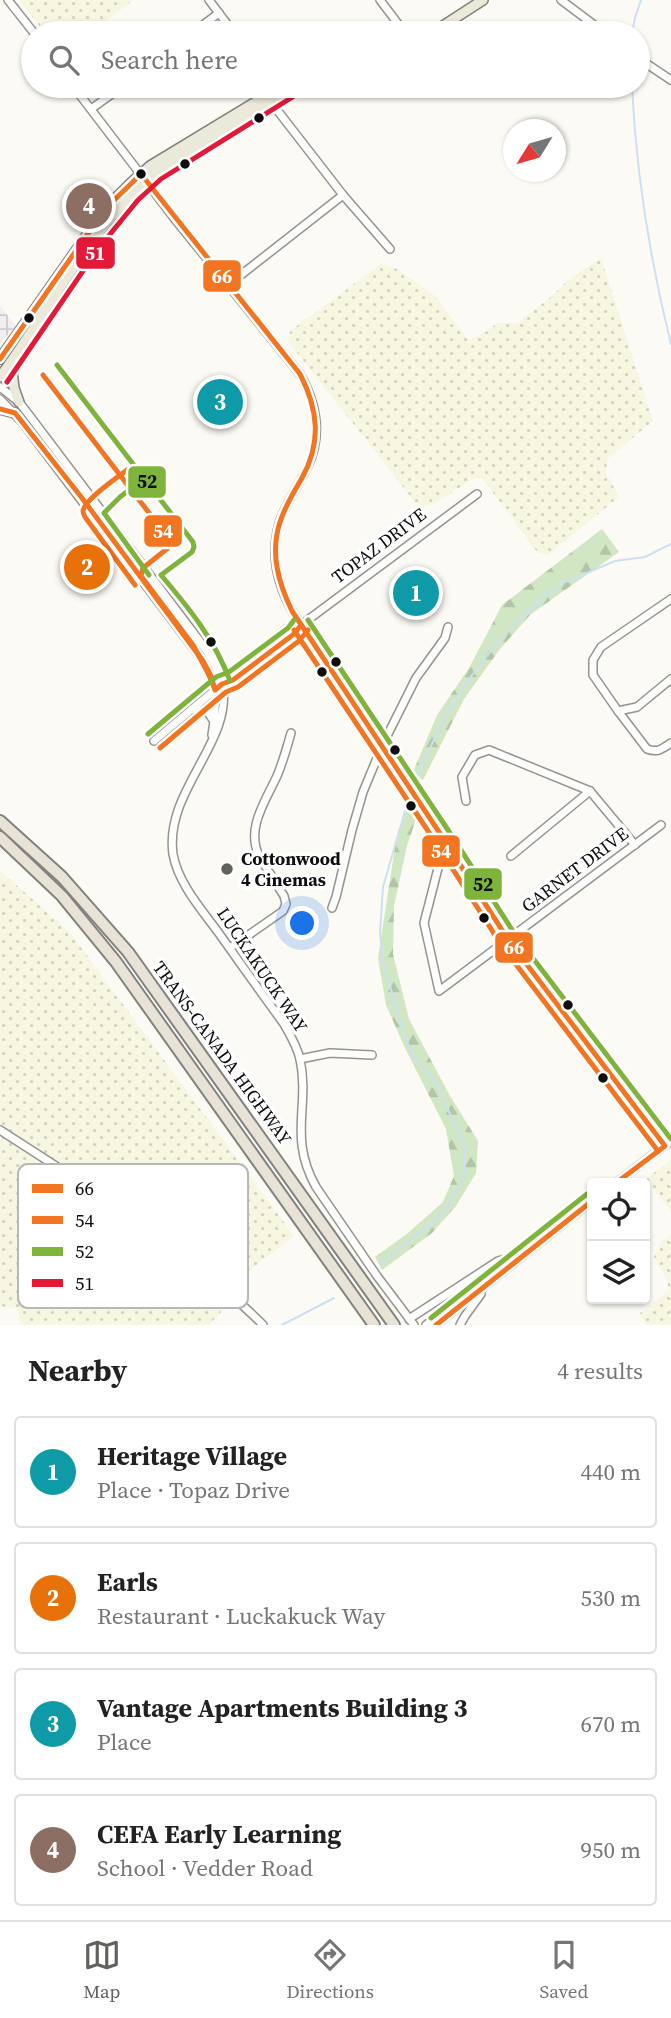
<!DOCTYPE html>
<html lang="en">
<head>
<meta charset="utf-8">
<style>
	:root { --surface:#fff; --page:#f2f2f2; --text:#222; --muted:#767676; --line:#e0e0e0; --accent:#61615e }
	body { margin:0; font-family:"Source Serif 4",serif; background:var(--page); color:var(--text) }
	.controls { position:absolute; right:21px; bottom:21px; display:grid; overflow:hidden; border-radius:7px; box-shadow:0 2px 5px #0004 }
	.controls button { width:63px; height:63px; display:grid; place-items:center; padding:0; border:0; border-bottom:2px solid var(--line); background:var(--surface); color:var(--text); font:35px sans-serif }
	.compass { position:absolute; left:503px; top:119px; width:63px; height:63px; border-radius:50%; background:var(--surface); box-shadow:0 2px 5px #0004; rotate:233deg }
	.you { position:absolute; left:303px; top:924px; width:24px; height:24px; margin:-18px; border:5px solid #fff; border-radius:50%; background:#1a73e8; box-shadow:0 0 0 10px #1a73e833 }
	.badge { display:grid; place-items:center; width:46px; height:46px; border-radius:50%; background:var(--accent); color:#fff; font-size:23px; font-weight:700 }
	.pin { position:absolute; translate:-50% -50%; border:4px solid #fff; box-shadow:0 2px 7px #0006 }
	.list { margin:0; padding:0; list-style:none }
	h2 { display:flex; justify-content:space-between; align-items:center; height:91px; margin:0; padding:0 28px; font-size:30px }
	h2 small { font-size:23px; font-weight:400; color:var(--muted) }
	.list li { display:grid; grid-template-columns:46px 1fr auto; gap:21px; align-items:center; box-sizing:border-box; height:112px; margin:0 14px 14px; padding:0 14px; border:2px solid var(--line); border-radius:7px }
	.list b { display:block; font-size:26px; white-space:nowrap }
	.list p { margin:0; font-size:23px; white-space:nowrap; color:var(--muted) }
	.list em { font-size:23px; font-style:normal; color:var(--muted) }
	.icon { flex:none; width:38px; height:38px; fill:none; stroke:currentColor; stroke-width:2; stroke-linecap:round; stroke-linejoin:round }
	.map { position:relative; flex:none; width:671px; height:1325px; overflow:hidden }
	.search { position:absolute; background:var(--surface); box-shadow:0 2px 5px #0004; left:21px; right:21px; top:21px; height:77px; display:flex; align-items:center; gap:18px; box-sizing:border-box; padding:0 24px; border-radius:38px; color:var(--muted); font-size:26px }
	.sheet { height:595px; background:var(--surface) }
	nav { display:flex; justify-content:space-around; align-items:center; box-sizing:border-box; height:98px; border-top:2px solid var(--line); background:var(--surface); font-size:19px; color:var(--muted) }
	nav a { display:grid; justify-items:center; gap:4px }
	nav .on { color:var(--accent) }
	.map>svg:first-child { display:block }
	.industrial { fill:url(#industrial-grid) }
	.farmland { fill:url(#farmland-dots) }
	.forest { fill:url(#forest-firs) }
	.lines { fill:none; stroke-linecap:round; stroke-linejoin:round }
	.stream { stroke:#cddff3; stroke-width:2 }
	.minor-casing { stroke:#959492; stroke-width:10 }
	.major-casing { stroke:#82827f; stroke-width:12 }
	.highway-casing { stroke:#82827f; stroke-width:14 }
	.minor { stroke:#fefefd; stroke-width:7 }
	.major { stroke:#ebe9da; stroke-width:9 }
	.highway { stroke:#e8e2d7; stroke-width:10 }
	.bus-1-casing { stroke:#fff; stroke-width:10 }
	.bus-2-casing { stroke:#fff; stroke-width:10 }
	.bus-3-casing { stroke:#fff; stroke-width:10 }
	.bus-4-casing { stroke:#fff; stroke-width:10 }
	.bus-1 { stroke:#f37421; stroke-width:5 }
	.bus-2 { stroke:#f37421; stroke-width:5 }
	.bus-3 { stroke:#7fb43a; stroke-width:5 }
	.bus-4 { stroke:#e31937; stroke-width:5 }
	.bus-dot { fill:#0e0e0e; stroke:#fff; stroke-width:2.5 }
	.poi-dot { fill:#61615e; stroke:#fff; stroke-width:2.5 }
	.labels { text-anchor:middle; stroke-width:7; stroke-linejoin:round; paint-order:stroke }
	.street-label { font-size:18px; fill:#0e0e0e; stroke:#fff }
	.poi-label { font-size:18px; font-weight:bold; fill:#0e0e0e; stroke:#fff; text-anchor:start }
	.key { fill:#fff; stroke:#b7b7b7; stroke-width:2 }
	.key-label { font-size:19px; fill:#0e0e0e }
	.line-badge { stroke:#fff; stroke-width:2.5 }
	.badge-label { font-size:19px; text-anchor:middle; font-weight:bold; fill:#fff }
	.pale-badge-label { font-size:19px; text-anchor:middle; font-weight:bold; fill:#111 }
</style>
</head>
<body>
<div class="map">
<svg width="671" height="1325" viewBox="0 0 671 1325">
	<defs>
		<pattern id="industrial-grid" width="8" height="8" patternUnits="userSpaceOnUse" patternTransform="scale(1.75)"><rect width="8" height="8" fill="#f3eef0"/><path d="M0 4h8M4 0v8" fill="none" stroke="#cfcbcd"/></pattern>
		<pattern id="farmland-dots" width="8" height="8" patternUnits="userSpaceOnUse" patternTransform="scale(1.75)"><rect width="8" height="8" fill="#f6f6e1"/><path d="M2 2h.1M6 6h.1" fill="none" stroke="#d2d2c0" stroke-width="1.8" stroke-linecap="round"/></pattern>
		<pattern id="forest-firs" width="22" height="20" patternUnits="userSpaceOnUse" patternTransform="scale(1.75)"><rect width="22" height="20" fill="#d1e7c4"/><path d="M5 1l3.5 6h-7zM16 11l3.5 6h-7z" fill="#b2c5a7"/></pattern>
	</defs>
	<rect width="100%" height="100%" fill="#fbfaf4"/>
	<path class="industrial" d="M0 306 16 326 0 343Z"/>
	<g class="farmland">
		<path d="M19 0H133L90 33H45Z"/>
		<path d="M601 258 653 421 607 459 606 473 619 497 548 555 538 553 482 478H474L432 505 418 506 288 341 290 331 381 264 397 269 435 296 469 340 484 333 498 323H517L551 297 567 281Z"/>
		<path d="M0 871 68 930 294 1236 242 1276 221 1312 209 1325H21L17 1309 0 1306Z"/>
		<path d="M671 1160V1212L646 1179Z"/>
		<path d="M671 1235V1325H647L639 1314 669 1291 667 1280 654 1257 660 1243Z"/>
	</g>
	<g class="forest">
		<path d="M602 529 619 552 531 614 500 649 464 699 423 780 413 772 437 715 469 668 502 605Z"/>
		<path d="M408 804 417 816 407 846 394 906 393 954 409 1019 450 1096 478 1141 476 1173 456 1206 432 1233 382 1270 375 1257 408 1233 443 1202 454 1176 446 1129 405 1048 386 1005 378 958 395 847Z"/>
	</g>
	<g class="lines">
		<g class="stream">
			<path d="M632 33 635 18 641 0"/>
			<path d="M632 86C636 172 650 260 671 344"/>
			<path d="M415 779 446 715 466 683 501 638 541 599 563 583 615 561 645 557 671 544"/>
			<path d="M381 1263 437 1219 449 1206 465 1172 464 1144 434 1080 413 1055 405 1037 383 962 380 933 383 887 407 804"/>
			<path d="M282 1325 334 1298"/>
		</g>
		<g class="minor-casing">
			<g id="minor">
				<path d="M8 0 34 33"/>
				<path d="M209 0 234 33"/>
				<path d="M380 0 405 33"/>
				<path d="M561 0 605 33"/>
				<path d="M192 33 219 13"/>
				<path d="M638 58 671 80"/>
				<path d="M73 86 174 218 300 374C317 404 323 434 308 466 299 486 285 503 279 524 270 555 277 583 292 611L445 841 509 941 665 1146"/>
				<path d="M267 97 343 195 390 249"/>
				<path d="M91 109 123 86"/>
				<path d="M228 285 343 195"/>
				<path d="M0 387 19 402 26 411 199 640C208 653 218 667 222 683 235 741 164 790 173 854 178 883 201 909 218 932 240 963 262 994 284 1024 290 1035 297 1046 300 1059 310 1107 288 1137 316 1187L377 1276 414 1325"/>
				<path d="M0 399 22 422 203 661C218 688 217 705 212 735"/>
				<path d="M671 599 601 647 593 660V675L618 711 637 707 671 679"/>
				<path d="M222 684 228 674 274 639 289 627 300 625"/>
				<path d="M192 709 207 711 213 720"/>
				<path d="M618 711 647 749C658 753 662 749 671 743"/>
				<path d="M154 741 222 684 233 680 294 634 301 625 477 494"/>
				<path d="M466 801 462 777 475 755 489 750 590 791 635 845"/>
				<path d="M445 841 424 923 439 991 661 825"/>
				<path d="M511 856 590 791"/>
				<path d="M332 908 336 897 352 830 363 792 382 746 416 678 445 638 448 627"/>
				<path d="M230 948 283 911 286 904 284 896 259 856C246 828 265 802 277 776 283 762 287 747 291 733"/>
				<path d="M300 1059 330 1053 372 1055"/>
				<path d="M0 1130C74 1178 149 1224 215 1281 231 1296 248 1309 263 1325"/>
				<path d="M616 1183 671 1141"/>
				<path d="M409 1319 498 1261 520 1255"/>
				<path d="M426 1325 497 1270 506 1268"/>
				<path d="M436 1325 592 1201"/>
				<path d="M460 1325 465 1316 481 1294"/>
			</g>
		</g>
		<g class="major-casing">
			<g id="major">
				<path d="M432 33 483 0"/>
				<path d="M0 359 106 208 132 182 150 166 282 86"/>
				<path d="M11 362 14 388 19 402"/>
				<path d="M0 377C51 308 89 228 156 172L294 86"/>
				<path d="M0 409 15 413"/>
			</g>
		</g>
		<g class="highway-casing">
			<g id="highway">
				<path d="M0 821 62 877 128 952 394 1325"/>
				<path d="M0 837 62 896 116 962 374 1325"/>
			</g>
		</g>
		<use href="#minor" class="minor"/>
		<use href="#major" class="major"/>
		<use href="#highway" class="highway"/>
		<g class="bus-1-casing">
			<g id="bus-1">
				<path d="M0 359 106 208 141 174 300 374C318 409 322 442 302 478 294 492 285 506 280 522 270 553 278 582 292 611L445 841 509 941 665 1146 616 1183"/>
				<path d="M0 409 15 413 82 498 203 661 211 676 215 690 222 684 233 680 294 634 301 625"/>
				<path d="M436 1325 592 1201"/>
			</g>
		</g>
		<g class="bus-2-casing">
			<g id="bus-2">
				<path d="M43 375 173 544 143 568 141 576 193 645 208 673 214 687"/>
				<path d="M127 470C118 477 84 500 83 511 83 513 84 515 85 517L135 585"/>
				<path d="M294 630 438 846 502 946 658 1151"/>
				<path d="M160 748 226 692 238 687 299 641 308 630"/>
			</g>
		</g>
		<g class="bus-3-casing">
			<g id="bus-3">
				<path d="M57 365 193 542 194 547 192 552 161 575C189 608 215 640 230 681"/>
				<path d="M137 484 120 497 104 513 149 575"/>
				<path d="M308 620 452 836 516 936 671 1139"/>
				<path d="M148 734 216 677 229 672 288 628 294 620"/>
				<path d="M431 1318 587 1194"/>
			</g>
		</g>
		<g class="bus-4-casing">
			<path id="bus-4" d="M7 382 98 249 138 200 161 179 299 93"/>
		</g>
		<use href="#bus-1" class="bus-1"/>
		<use href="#bus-2" class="bus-2"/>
		<use href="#bus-3" class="bus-3"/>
		<use href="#bus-4" class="bus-4"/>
	</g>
	<g class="bus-dot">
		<circle cx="259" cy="118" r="6"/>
		<circle cx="185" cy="164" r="6"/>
		<circle cx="141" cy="174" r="6"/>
		<circle cx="29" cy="318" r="6"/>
		<circle cx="211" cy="642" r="6"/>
		<circle cx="336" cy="662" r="6"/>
		<circle cx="322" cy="672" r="6"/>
		<circle cx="395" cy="750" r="6"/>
		<circle cx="411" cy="806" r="6"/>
		<circle cx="484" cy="918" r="6"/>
		<circle cx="568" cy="1005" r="6"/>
		<circle cx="603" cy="1078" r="6"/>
	</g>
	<circle class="poi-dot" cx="227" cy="869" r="7"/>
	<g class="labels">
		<g class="street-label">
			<text transform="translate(379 546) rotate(-37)" y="6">TOPAZ DRIVE</text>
			<text transform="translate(575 870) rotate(-37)" y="6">GARNET DRIVE</text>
			<text transform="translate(262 970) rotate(56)" y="6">LUCKAKUCK WAY</text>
			<text transform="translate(222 1053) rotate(54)" y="6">TRANS-CANADA HIGHWAY</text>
		</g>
		<g class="poi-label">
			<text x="241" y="865">Cottonwood<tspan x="241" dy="21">4 Cinemas</tspan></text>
		</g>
	</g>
	<rect x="18" y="1164" width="230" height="144" rx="10" class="key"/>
	<rect x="32" y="1184" width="31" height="9" fill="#f37421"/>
	<rect x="32" y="1216" width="31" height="8" fill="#f37421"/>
	<rect x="32" y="1247" width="31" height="9" fill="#7fb43a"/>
	<rect x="32" y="1279" width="31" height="8" fill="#e31937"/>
	<g class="key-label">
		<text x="75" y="1195">66</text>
		<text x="75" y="1227">54</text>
		<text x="75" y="1258">52</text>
		<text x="75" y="1290">51</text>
	</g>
	<g class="line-badge">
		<rect x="75" y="236" width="41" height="34" rx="7" fill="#e31937"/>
		<rect x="202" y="259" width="40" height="34" rx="7" fill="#f37421"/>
		<rect x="127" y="465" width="40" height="34" rx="7" fill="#7fb43a"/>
		<rect x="143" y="514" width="40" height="34" rx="7" fill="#f37421"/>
		<rect x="421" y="834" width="40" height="34" rx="7" fill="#f37421"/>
		<rect x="463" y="867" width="40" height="34" rx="7" fill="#7fb43a"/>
		<rect x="494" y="931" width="40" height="33" rx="7" fill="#f37421"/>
	</g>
	<g class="badge-label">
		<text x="95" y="260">51</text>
		<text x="222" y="283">66</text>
		<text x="163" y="538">54</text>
		<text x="441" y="858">54</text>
		<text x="514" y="954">66</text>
	</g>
	<g class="pale-badge-label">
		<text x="147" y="488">52</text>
		<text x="483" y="891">52</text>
	</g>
</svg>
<div class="controls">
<button><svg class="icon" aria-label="locate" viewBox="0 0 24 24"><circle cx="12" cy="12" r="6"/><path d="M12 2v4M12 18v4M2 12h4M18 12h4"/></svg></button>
<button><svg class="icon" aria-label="layers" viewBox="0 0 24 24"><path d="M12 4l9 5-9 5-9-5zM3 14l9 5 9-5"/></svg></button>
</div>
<svg class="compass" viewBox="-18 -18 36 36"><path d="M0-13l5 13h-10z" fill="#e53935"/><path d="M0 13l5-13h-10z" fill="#767676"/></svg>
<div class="you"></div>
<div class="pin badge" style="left:416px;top:593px;background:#0f9aa8">1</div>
<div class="pin badge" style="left:87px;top:567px;background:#e8710a">2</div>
<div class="pin badge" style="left:220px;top:402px;background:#0f9aa8">3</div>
<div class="pin badge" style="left:89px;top:206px;background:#8d6e63">4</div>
<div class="search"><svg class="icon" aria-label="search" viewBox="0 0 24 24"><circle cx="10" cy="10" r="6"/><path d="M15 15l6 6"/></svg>Search here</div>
</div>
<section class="sheet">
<h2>Nearby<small>4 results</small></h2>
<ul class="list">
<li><span class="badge" style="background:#0f9aa8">1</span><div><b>Heritage Village</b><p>Place · Topaz Drive</p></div><em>440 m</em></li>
<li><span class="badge" style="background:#e8710a">2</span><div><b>Earls</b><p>Restaurant · Luckakuck Way</p></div><em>530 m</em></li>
<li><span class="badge" style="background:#0f9aa8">3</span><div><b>Vantage Apartments Building 3</b><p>Place</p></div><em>670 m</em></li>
<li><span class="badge" style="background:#8d6e63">4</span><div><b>CEFA Early Learning</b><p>School · Vedder Road</p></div><em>950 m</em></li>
</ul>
</section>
<nav>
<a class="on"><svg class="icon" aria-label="map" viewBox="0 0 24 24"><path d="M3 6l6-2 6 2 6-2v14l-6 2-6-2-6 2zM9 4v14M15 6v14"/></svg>Map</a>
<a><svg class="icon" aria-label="directions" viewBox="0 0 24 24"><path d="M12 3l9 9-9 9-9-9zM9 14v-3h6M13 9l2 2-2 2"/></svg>Directions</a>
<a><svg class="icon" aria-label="saved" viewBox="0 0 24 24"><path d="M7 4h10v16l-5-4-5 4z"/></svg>Saved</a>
</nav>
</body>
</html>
